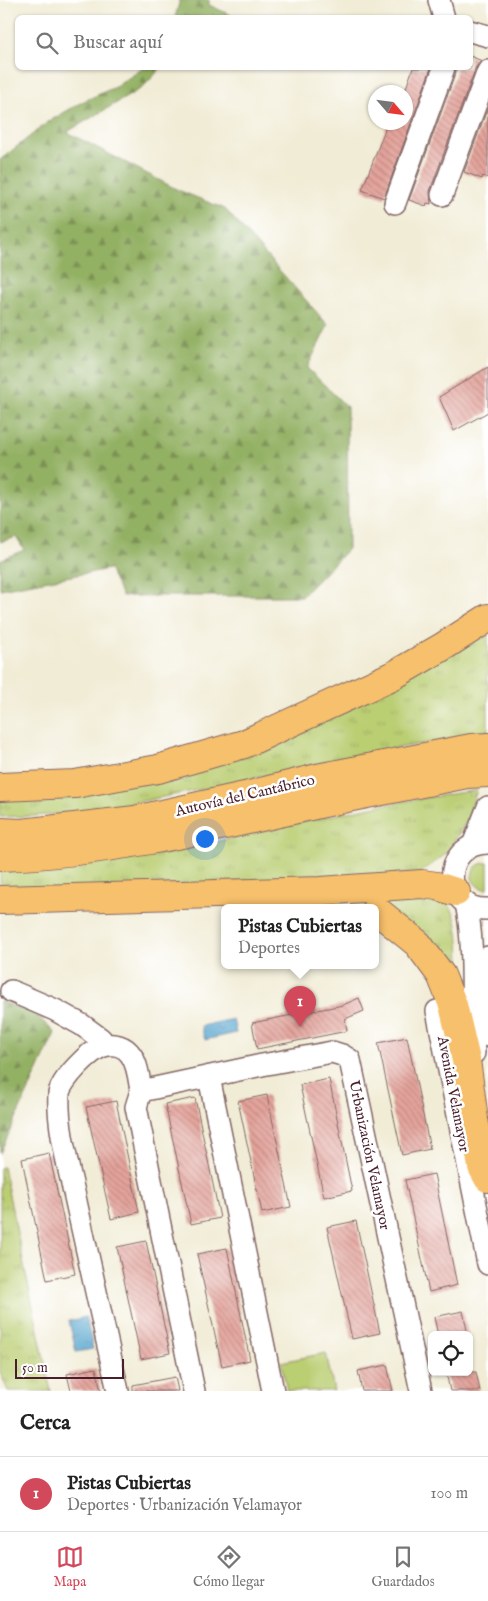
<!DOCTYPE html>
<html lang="es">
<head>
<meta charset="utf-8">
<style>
	:root { --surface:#fff; --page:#f6f6f6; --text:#222; --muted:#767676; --line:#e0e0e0; --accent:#d1495b }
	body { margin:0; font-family:"IM FELL English",serif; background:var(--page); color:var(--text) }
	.controls { position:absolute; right:15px; bottom:15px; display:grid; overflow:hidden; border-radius:8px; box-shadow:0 1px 4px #0004 }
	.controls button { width:45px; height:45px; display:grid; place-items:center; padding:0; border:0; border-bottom:1px solid var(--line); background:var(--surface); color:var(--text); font:25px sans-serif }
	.compass { position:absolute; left:368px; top:85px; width:45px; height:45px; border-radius:50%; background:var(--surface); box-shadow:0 1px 4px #0004; rotate:118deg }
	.scale { position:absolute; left:15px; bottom:12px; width:109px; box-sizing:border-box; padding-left:5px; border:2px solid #4a1f2b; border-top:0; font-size:14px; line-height:18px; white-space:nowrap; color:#4a1f2b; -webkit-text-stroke:4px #fff; paint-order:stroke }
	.you { position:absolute; left:204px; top:838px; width:18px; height:18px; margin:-12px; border:4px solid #fff; border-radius:50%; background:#1a73e8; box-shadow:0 0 0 8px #1a73e833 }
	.badge { display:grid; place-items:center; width:32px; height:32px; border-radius:50%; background:var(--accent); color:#fff; font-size:16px; font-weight:700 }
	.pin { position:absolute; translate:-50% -41px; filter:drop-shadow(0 1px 2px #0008) }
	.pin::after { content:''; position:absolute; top:26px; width:18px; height:15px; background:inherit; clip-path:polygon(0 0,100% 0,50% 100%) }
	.popup { position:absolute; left:221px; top:904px; width:158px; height:65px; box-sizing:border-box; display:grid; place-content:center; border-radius:8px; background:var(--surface); filter:drop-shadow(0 1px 4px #0005); font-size:16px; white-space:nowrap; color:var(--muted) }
	.popup b { font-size:19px; color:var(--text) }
	.popup::after { content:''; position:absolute; left:50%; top:100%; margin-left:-10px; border:10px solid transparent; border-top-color:var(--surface) }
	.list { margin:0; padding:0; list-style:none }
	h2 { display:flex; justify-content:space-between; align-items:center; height:65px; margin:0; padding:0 20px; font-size:21px }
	h2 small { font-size:16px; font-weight:400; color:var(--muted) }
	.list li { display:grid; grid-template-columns:32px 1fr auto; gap:15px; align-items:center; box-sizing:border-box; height:75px; padding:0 20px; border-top:1px solid var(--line) }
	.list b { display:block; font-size:19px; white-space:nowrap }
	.list p { margin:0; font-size:16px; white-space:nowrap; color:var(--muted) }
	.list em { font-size:16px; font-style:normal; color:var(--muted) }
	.icon { flex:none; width:28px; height:28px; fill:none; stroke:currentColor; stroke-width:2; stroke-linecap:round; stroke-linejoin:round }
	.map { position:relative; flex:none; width:488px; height:1391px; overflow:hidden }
	.search { position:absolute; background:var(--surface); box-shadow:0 1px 4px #0004; left:15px; right:15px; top:15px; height:55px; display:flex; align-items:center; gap:12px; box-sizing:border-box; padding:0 18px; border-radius:8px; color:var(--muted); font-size:19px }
	.sheet { height:140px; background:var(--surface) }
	nav { display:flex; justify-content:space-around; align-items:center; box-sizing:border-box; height:70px; border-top:1px solid var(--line); background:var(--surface); font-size:14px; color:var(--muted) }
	nav a { display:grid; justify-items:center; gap:2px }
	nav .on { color:var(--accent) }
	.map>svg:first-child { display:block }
	.grass { fill:url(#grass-tufts); stroke:#82764e }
	.forest { fill:url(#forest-firs); stroke:#6e6848 }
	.garden { fill:#bace72; stroke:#82764e }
	.water { fill:url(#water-ripples); stroke:#4f627c }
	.building { fill:url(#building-back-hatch) }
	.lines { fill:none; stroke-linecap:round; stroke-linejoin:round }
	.minor-casing { stroke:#846766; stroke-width:24 }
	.highway-casing { stroke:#846766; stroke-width:30 }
	.minor { stroke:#fff; stroke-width:21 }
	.highway { stroke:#f7c06c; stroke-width:28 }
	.labels { text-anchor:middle; stroke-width:5; stroke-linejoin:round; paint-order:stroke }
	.street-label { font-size:15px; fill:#4a1f2b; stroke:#fff }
</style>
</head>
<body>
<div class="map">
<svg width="488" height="1391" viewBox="0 0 488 1391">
	<defs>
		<pattern id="grass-tufts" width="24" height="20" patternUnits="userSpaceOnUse" patternTransform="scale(1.25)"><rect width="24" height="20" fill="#bace72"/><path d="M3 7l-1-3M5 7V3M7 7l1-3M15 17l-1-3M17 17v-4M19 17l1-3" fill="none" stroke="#a1b063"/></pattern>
		<pattern id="forest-firs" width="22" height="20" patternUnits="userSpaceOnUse" patternTransform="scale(1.25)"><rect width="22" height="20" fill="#93b164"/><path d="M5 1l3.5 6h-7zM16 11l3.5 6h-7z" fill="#7a8f53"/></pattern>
		<pattern id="water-ripples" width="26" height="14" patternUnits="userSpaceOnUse" patternTransform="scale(1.25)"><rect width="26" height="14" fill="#54a4ce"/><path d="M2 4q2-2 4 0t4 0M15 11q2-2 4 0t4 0" fill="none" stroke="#4885a7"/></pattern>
		<pattern id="building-back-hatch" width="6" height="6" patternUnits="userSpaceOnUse" patternTransform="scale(1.25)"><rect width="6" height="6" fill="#e4a49c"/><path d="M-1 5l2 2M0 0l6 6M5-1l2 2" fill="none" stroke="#bb857f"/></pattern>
	</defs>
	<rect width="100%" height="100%" fill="#fff"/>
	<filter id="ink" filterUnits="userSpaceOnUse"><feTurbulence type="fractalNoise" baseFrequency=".02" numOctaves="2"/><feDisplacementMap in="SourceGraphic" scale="10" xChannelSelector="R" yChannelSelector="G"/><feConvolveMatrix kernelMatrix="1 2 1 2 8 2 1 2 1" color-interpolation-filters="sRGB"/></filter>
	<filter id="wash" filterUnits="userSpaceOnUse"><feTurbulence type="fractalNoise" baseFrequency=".0096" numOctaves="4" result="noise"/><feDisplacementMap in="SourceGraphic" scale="20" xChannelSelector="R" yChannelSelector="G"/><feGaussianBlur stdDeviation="1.12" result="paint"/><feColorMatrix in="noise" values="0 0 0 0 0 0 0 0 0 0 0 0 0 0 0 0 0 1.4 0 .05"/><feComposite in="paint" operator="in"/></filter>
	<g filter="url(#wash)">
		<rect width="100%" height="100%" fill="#f1ecd5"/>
		<g class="grass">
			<path d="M488 633V733L356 755 233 783 98 810 35 816 0 817V800L108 787Z"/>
			<path d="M477 790 466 822 446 854 420 873 0 893V872L83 865 184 850 255 832 381 805Z"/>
			<path d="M417 892C426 895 438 897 446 902 464 915 459 979 460 1000L361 897Z"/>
			<path d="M3 1167 51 1391H8L0 1372V1168Z"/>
		</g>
		<g class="forest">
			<path d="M180 0H209V5L235 17H175Z"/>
			<path d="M143 68H161L142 88 67 132 178 190 225 209 328 325 307 368 347 407 348 549 302 596H122L109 569 0 589V560L24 550 16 537 0 542V160L48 122 82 102 115 87 139 71Z"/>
			<path d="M0 1001 34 1013 55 1033 0 1153Z"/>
		</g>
		<g class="garden">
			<path d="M484 863H488V889C480 889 476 886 472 879 472 870 475 865 484 863Z"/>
			<path d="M326 1353 334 1391H287L281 1362Z"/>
		</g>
		<g class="water">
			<path d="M233 1019 236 1033 205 1040 201 1026Z"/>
			<path d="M86 1317 93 1349 76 1352 69 1321Z"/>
		</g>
		<g id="blocks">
			<g class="building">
				<path d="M470 56 482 61 476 67 430 191 431 204 427 203 426 206 409 200 456 72V68H470Z"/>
				<path d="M413 68H431L384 198 362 190 388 122H406V88Z"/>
				<path d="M488 107V178L483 176 482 179 464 172Z"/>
				<path d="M488 367V412L454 431 439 397Z"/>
				<path d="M359 998 364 1011 345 1019 347 1031 257 1049 252 1023 343 1005Z"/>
				<path d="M407 1037 430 1149 402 1155 378 1043Z"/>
				<path d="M329 1079 352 1191 324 1197 300 1085Z"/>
				<path d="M267 1095 291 1207 262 1213 238 1101Z"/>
				<path d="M195 1098 220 1218 191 1224 165 1104Z"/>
				<path d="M116 1101 139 1212 111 1219 86 1107Z"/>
				<path d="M49 1153 75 1274 47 1280 22 1159Z"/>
				<path d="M434 1174 457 1285 429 1292 405 1180Z"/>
				<path d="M356 1221 380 1333 352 1339 327 1227Z"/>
				<path d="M146 1241 170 1353 141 1359 117 1247Z"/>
				<path d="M227 1248 250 1360 222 1366 197 1254Z"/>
				<path d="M463 1311 468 1335H438L434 1317Z"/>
				<path d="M387 1365 393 1391H362L358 1371Z"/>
				<path d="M96 1368 101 1391H71L67 1374Z"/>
				<path d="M446 1372H476L480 1391H450Z"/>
				<path d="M175 1377 178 1391H133V1385Z"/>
			</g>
		</g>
	</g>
	<g filter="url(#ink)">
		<use href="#blocks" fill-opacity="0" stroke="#846766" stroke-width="1"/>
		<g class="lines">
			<g class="minor-casing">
				<g id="minor">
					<path d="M439 0 444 18"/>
					<path d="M470 31 488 36"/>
					<path d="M442 195 488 71"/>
					<path d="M395 203 444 68"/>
					<path d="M488 843C440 843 441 912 488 909"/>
					<path d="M473 845 488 807"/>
					<path d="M466 903C476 952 470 1003 474 1053"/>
					<path d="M488 957 486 1004 488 1036"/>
					<path d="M11 991 55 1010 82 1025 101 1039 103 1046"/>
					<path d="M437 1011 488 1264"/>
					<path d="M209 1077 273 1391"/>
					<path d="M118 1391C104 1329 91 1268 77 1206 70 1172 57 1129 59 1094 60 1081 91 1049 104 1046 114 1043 125 1046 131 1055 138 1065 139 1079 141 1091"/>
					<path d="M194 1391 136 1107 141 1091 262 1065 332 1052 342 1055 350 1060 421 1391"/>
				</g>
			</g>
			<g class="highway-casing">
				<g id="highway">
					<path d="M0 787 75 784 158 769 244 744 394 675 444 646 488 618"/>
					<path d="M0 832 22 833 135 820 245 796 317 778 471 748 488 747"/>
					<path d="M0 857C115 853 225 825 337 800 380 791 424 783 467 774L488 773"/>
					<path d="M0 900 320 891 422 884 437 886 456 892"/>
					<path d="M375 911 380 913 418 944 441 975 453 1005 466 1060 474 1119 482 1167 488 1178"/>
				</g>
			</g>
			<use href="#minor" class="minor"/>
			<use href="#highway" class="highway"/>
		</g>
	</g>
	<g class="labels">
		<g class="street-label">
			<text transform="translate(245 795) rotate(-13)" y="5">Autovía del Cantábrico</text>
			<text transform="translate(454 1094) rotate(79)" y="5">Avenida Velamayor</text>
			<text transform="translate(370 1155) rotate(78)" y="5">Urbanización Velamayor</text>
		</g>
	</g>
</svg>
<div class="controls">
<button><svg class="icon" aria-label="locate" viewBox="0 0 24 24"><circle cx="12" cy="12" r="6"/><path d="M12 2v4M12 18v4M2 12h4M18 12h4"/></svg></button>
</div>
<svg class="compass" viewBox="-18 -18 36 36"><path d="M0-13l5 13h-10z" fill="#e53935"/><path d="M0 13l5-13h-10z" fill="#767676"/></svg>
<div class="scale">50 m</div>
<div class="you"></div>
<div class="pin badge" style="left:300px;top:1027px">1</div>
<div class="popup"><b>Pistas Cubiertas</b>Deportes</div>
<div class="search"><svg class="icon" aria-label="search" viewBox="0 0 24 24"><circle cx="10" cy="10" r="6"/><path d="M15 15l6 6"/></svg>Buscar aquí</div>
</div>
<section class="sheet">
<h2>Cerca<small></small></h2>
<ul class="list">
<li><span class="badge">1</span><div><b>Pistas Cubiertas</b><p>Deportes · Urbanización Velamayor</p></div><em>100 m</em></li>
</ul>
</section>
<nav>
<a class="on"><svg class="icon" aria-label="map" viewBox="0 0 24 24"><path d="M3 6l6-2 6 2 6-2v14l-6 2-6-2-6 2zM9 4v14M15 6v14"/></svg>Mapa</a>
<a><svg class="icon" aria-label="directions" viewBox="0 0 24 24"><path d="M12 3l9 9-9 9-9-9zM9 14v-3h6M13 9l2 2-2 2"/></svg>Cómo llegar</a>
<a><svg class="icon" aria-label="saved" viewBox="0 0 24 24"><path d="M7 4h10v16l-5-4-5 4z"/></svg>Guardados</a>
</nav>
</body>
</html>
